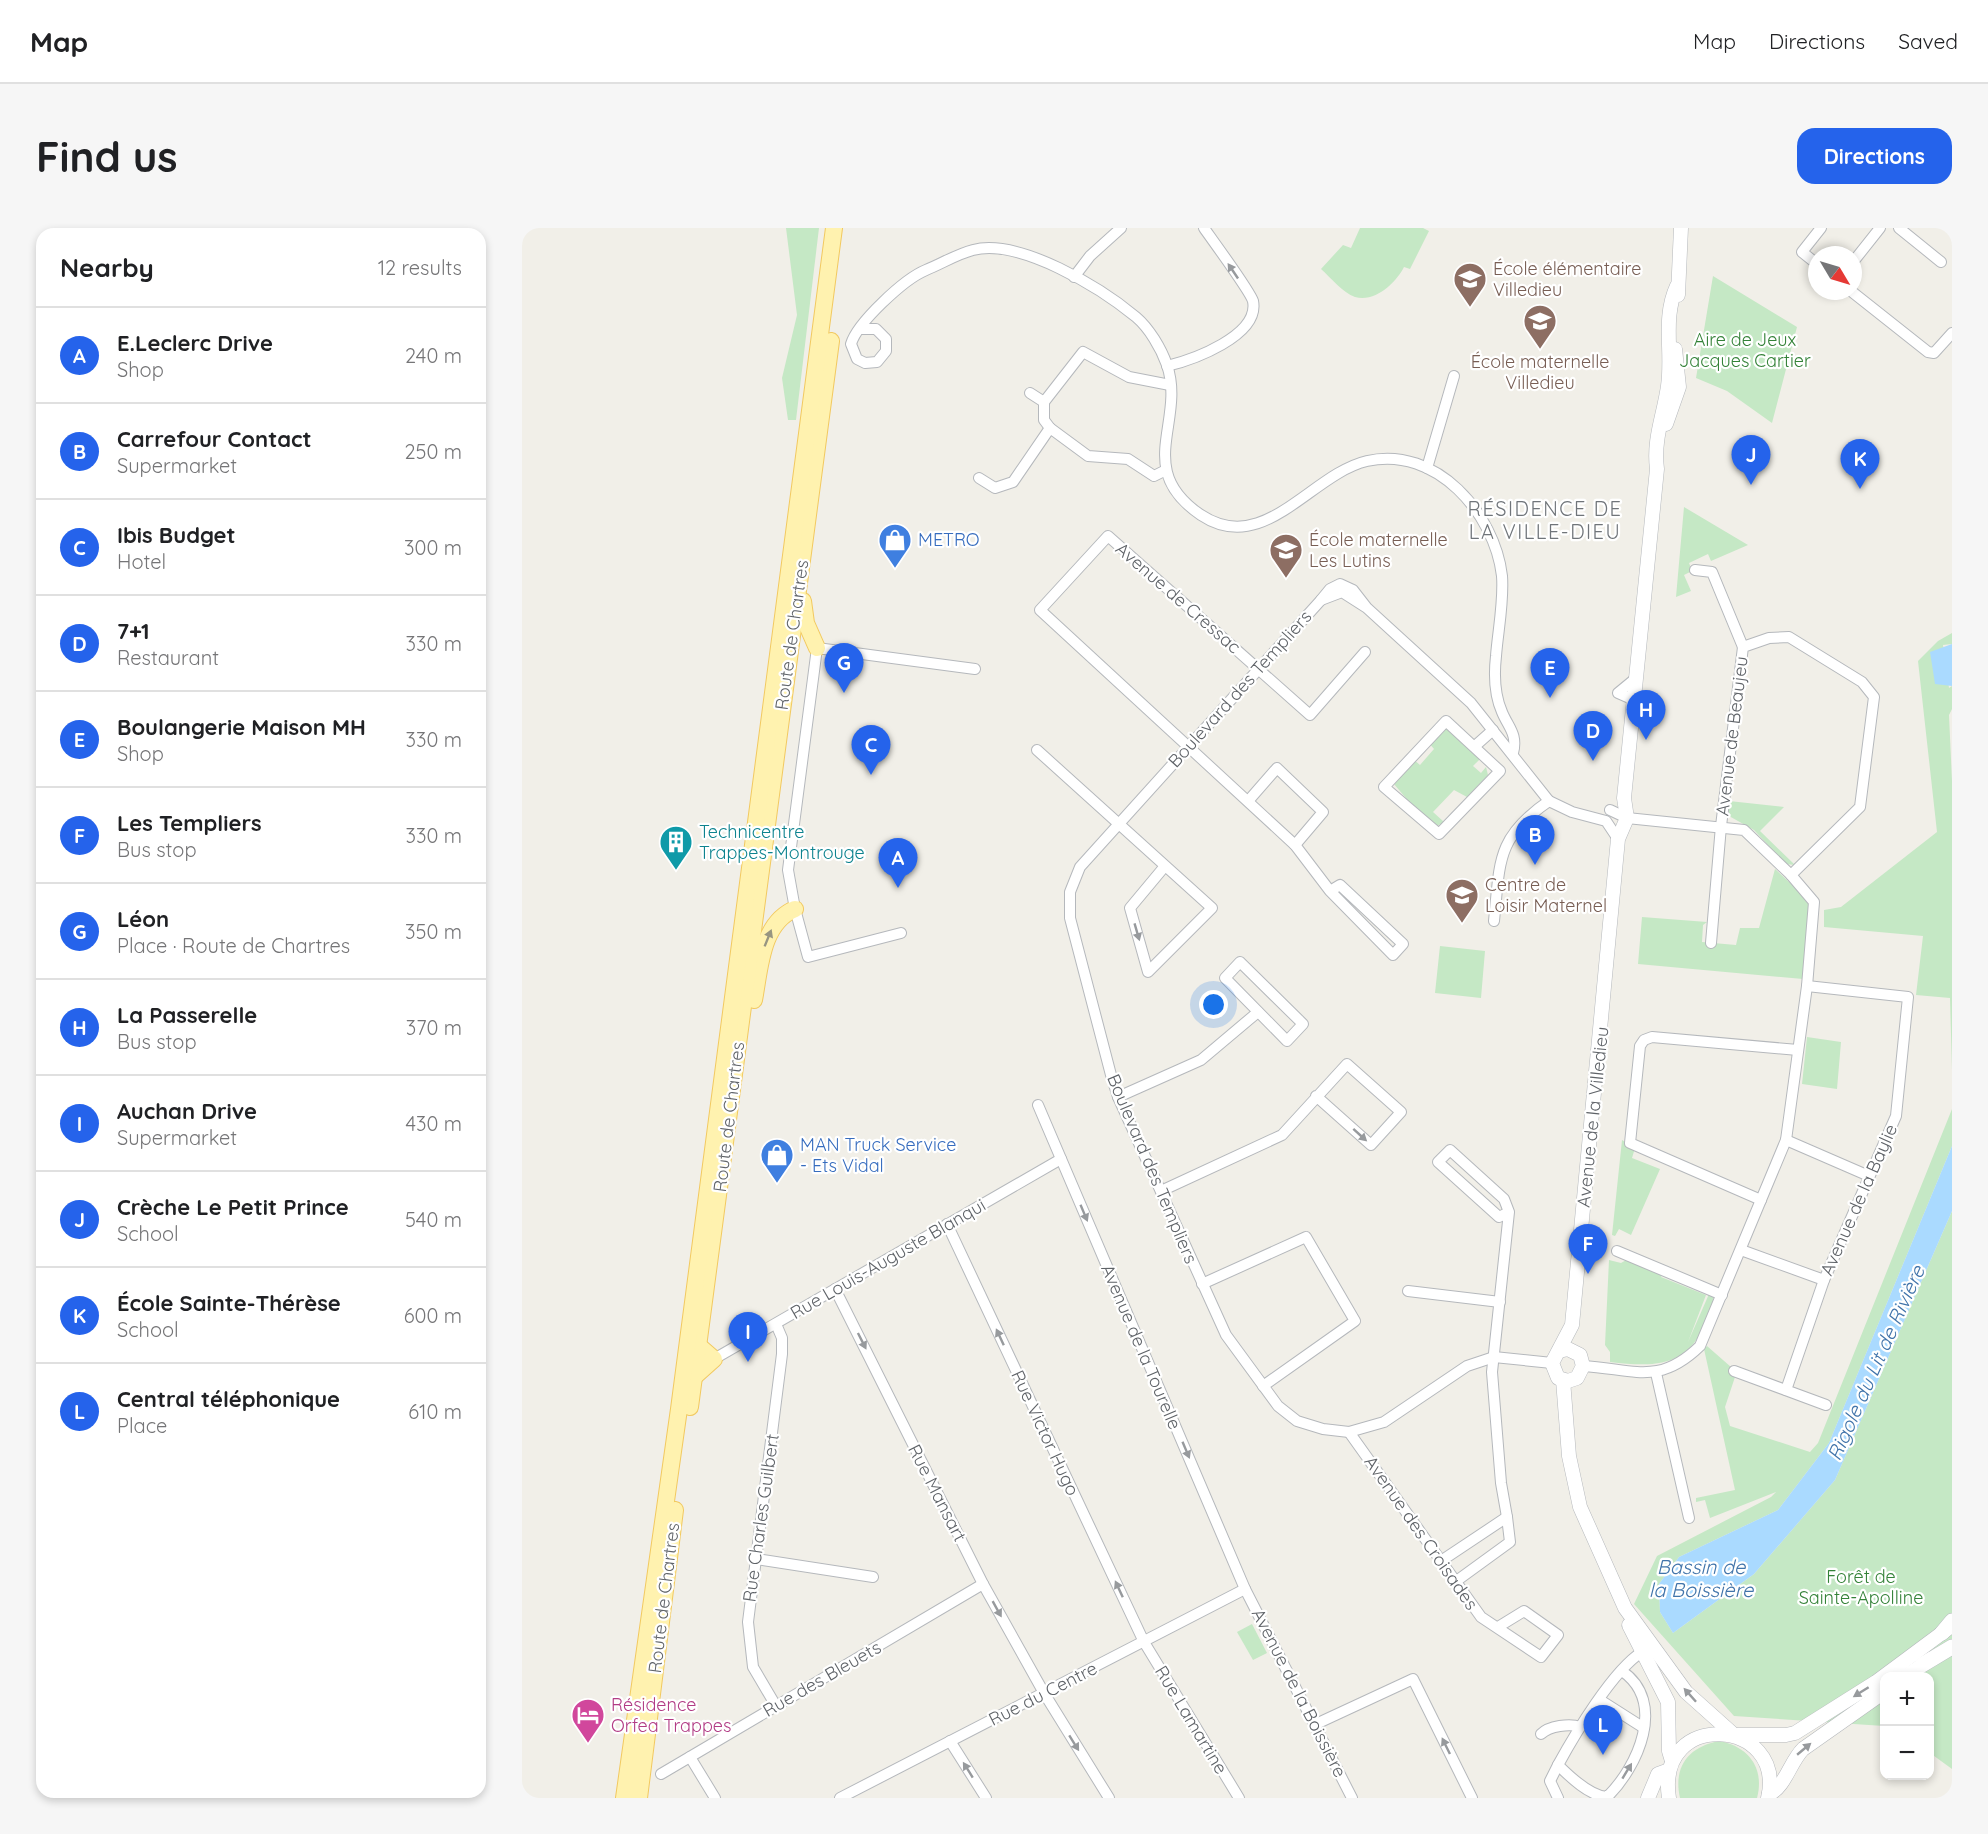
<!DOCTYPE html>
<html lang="en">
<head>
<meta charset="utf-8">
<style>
	:root { --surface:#fff; --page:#f6f6f6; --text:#202124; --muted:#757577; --line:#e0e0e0; --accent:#2563eb }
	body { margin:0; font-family:Quicksand,sans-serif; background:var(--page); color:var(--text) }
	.controls { position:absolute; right:18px; bottom:18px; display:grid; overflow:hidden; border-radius:12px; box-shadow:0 3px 9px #0003 }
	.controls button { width:54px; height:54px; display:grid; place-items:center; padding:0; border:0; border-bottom:2px solid var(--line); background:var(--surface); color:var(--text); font:30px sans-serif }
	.compass { position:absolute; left:1286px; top:18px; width:54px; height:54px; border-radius:50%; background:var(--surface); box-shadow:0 3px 9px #0003; rotate:128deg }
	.you { position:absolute; left:692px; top:777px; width:21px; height:21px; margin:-15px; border:4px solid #fff; border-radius:50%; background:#1a73e8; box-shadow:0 0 0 9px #1a73e833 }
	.badge { display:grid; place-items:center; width:39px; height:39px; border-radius:50%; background:var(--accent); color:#fff; font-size:20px; font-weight:700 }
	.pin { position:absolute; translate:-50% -50px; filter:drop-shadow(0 2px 3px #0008) }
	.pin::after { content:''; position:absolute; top:32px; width:21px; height:18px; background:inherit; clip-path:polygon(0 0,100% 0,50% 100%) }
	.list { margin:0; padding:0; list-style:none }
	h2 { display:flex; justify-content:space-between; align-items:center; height:78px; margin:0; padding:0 24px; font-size:26px }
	h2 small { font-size:20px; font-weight:400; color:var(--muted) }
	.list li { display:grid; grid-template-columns:39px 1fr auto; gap:18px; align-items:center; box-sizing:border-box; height:96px; padding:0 24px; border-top:2px solid var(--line) }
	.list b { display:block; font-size:22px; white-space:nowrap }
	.list p { margin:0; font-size:20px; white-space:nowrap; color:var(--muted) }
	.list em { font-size:20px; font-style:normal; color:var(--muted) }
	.map { position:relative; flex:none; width:1430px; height:1570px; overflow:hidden; border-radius:18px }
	header { display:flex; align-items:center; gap:36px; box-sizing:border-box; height:84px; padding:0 30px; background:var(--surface); border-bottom:2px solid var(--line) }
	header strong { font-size:28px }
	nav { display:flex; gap:33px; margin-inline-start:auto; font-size:21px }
	.intro { display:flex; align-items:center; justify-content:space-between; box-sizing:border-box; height:144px; padding:0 36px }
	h1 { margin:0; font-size:42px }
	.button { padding:15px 27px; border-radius:18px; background:var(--accent); color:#fff; font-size:21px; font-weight:700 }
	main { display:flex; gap:36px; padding:0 36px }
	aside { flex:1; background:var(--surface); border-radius:18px; box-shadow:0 3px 9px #0003 }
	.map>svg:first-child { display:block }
	.green { fill:#c5e8c5 }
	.water { fill:#aadaff }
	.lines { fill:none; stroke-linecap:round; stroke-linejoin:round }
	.minor-casing { stroke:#b5b8bc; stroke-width:12 }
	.tertiary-casing { stroke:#b5b8bc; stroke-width:15 }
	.secondary-casing { stroke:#b6babf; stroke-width:16 }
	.primary-casing { stroke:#f2c960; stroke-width:18 }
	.minor { stroke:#fff; stroke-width:10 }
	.tertiary { stroke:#fff; stroke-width:14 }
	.secondary { stroke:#fff; stroke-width:15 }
	.primary { stroke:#fff2af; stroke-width:16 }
	.oneway { fill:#979a9d }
	.oneway2 { fill:#979581 }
	.labels { text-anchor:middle; stroke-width:4.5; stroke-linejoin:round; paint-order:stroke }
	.education-label { font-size:18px; fill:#785e54; stroke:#fff; text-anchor:start }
	.park-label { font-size:18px; fill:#348238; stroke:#fff }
	.shop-label { font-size:18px; fill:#366cbe; stroke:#fff; text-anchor:start }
	.street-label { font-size:18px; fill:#5f6368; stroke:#fff }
	.culture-label { font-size:18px; fill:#0d838f; stroke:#fff; text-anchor:start }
	.hotel-label { font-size:18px; fill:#b23c85; stroke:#fff; text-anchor:start }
	.neighbourhood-label { font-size:20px; letter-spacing:1.5px; fill:#70757a; stroke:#fff }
	.water-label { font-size:20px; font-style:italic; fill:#4174aa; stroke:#fff }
</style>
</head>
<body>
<header>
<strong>Map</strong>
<nav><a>Map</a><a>Directions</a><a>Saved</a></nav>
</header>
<div class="intro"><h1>Find us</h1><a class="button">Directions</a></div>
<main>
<aside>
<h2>Nearby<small>12 results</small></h2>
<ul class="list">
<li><span class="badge">A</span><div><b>E.Leclerc Drive</b><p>Shop</p></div><em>240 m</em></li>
<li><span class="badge">B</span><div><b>Carrefour Contact</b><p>Supermarket</p></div><em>250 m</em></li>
<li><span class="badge">C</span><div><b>Ibis Budget</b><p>Hotel</p></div><em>300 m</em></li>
<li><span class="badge">D</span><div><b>7+1</b><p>Restaurant</p></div><em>330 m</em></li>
<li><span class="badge">E</span><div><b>Boulangerie Maison MH</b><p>Shop</p></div><em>330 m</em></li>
<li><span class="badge">F</span><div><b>Les Templiers</b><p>Bus stop</p></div><em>330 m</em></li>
<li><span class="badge">G</span><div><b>Léon</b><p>Place · Route de Chartres</p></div><em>350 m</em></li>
<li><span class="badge">H</span><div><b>La Passerelle</b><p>Bus stop</p></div><em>370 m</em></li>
<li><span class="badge">I</span><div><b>Auchan Drive</b><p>Supermarket</p></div><em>430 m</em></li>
<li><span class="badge">J</span><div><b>Crèche Le Petit Prince</b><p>School</p></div><em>540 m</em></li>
<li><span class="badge">K</span><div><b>École Sainte-Thérèse</b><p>School</p></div><em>600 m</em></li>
<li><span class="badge">L</span><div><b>Central téléphonique</b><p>Place</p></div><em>610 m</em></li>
</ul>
</aside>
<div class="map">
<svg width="1430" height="1570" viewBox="0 0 1430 1570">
	<rect width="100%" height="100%" fill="#f1efe8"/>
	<g class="green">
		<path d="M264 0H297L274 192H266L260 150 275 87Z"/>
		<path d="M838 0H901L907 3 888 41 882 39C875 53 854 75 833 69 821 65 808 49 799 41L821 17 829 20Z"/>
		<path d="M1191 48 1275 99 1250 195 1205 163 1174 150Z"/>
		<path d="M1162 279 1226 317 1189 333 1186 326 1167 335 1170 343 1162 347 1169 363 1154 369Z"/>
		<path d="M1430 405V416L1421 417 1427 460 1430 458V481L1427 487 1430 553V842L1428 770 1394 767 1401 708 1302 699V682L1319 679 1415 604 1396 433 1416 413Z"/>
		<path d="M926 499 959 530 951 538 959 545 964 539 966 547 945 569 932 562 911 584 922 594 915 598 888 575 872 556 891 531 898 537 912 521 907 515Z"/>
		<path d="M1207 573 1262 579 1238 603 1273 637 1264 636 1232 602 1207 588Z"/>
		<path d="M1253 641 1279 665 1288 679 1281 751 1116 736 1120 689 1185 694 1181 697 1180 714 1214 717 1218 700H1237Z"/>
		<path d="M918 718 963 723 959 770 913 765Z"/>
		<path d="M1285 809 1319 814 1315 861 1280 856Z"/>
		<path d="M1430 881V918L1307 1215 1256 1282 1157 1329 1137 1356 1138 1384 1151 1405 1232 1346 1313 1252 1430 983V1541L1408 1525V1448H1362V1498L1212 1488 1112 1376 1135 1328 1249 1269 1254 1264 1188 1290 1183 1272 1174 1274V1270L1213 1262 1182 1121 1185 1118 1209 1139 1213 1149 1203 1179 1208 1198 1288 1224 1296 1215Z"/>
		<path d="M1100 912 1113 920 1110 930 1138 941 1109 1007 1097 1001 1093 1008 1090 1007Z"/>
		<path d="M1106 1031 1141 1045 1139 1049 1184 1067 1166 1114 1187 1066 1191 1068C1193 1078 1188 1085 1184 1094 1165 1140 1132 1139 1088 1134V1124L1083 1117 1087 1032 1099 1035Z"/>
		<path d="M730 1396 745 1425 731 1432 715 1404Z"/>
		<path d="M1197 1513C1226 1518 1243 1540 1235 1570H1158C1151 1539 1166 1519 1197 1513Z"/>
	</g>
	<g class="water">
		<path d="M1430 416V458L1413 456 1408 424Z"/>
		<path d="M1430 918V983L1313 1252 1232 1346 1151 1405 1138 1384 1137 1356 1157 1329 1256 1282 1307 1215Z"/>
	</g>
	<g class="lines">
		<g class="minor-casing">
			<g id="minor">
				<path d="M1377 0 1419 34"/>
				<path d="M1331 34 1358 0"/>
				<path d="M1295 36 1280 24 1299 0"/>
				<path d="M552 49 568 28 599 0"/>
				<path d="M1329 63 1406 124 1412 125 1430 105"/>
				<path d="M339 101H354L364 111V123L355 134 343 135 335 131 329 116C335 95 382 51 404 42 419 36 435 26 451 22 498 10 579 60 614 89 627 100 639 120 645 137 664 194 611 241 679 287 742 329 789 246 845 233 914 217 973 286 980 348 982 374 976 402 974 428 972 446 972 466 980 484 986 499 996 506 991 525"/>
				<path d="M645 138C670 132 738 108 731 73 728 63 691 13 682 0"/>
				<path d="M508 165 522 174 561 124 607 149 648 157"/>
				<path d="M522 174V192L528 200"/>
				<path d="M905 240 932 148"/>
				<path d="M457 250 473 260 491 254 528 200 566 228 606 231 632 248 644 242"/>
				<path d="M1173 342 1190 344 1221 419"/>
				<path d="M799 372 558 639 548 664V690L589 847 596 869 704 1107 756 1178 775 1193 801 1201 827 1204 862 1194 945 1138 972 1129 1030 1135"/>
				<path d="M845 380 831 362 818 356 808 361 799 372 820 364 845 380 949 475 1027 573 1050 584 1084 593 1096 611"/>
				<path d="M1112 472 1096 465 1113 451"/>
				<path d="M924 493 978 543 917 606 862 559Z"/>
				<path d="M953 518 971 502"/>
				<path d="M515 522 690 680 626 744 608 680 643 638"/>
				<path d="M727 572 755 540 801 584 773 617"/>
				<path d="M808 663 818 657 881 716 871 727 808 663 773 617 518 382 586 308 788 487 843 424"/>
				<path d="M972 693C978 634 974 609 1027 573"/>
				<path d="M379 705 286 729 273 681 266 642 295 420 453 441"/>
				<path d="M1189 715 1199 598 1221 419 1247 410 1267 409 1340 454 1352 469 1338 579 1269 647"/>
				<path d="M718 734 781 796 765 813 703 750Z"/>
				<path d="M596 869 679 832 736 784"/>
				<path d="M516 877 723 1361 830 1570"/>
				<path d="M1264 912 1347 948"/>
				<path d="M639 963 760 907 825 836 879 884 849 917 794 868"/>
				<path d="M1239 972 1108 915 1118 818 1122 812 1130 809 1276 822"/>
				<path d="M425 996 622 1414 717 1570"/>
				<path d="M1219 1022 1302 1052"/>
				<path d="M1095 1023 1200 1067"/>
				<path d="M680 1056 784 1009 833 1093 741 1158"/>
				<path d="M313 1061 461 1356 522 1465 587 1570"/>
				<path d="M886 1063 978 1074"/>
				<path d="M254 1096 260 1110V1126L226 1394 231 1439 254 1478"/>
				<path d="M192 1131 539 931"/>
				<path d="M1061 1138C1112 1141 1137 1158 1178 1118L1264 912 1285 758 1292 674 1269 647 1222 602 1105 590 1088 582"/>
				<path d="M1212 1143 1304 1177"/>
				<path d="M1134 1145 1167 1290"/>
				<path d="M1264 1162 1302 1052 1374 888 1386 769 1285 758"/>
				<path d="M827 1204 959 1389 1019 1429 1036 1407 1002 1383 976 1399"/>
				<path d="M985 1289 979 1255 970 1144 987 984 982 971 928 922 916 934 977 989 987 984"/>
				<path d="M234 1331 351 1349"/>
				<path d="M919 1333 985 1289 988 1314 933 1354"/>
				<path d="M1100 1443C1145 1474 1116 1539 1085 1569 1068 1568 1048 1549 1036 1537 1053 1506 1091 1442 1120 1424"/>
				<path d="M1078 1472 1122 1500"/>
				<path d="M794 1496 891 1451 950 1570"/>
				<path d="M1019 1506C1027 1498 1048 1495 1058 1499"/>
				<path d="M428 1513 464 1570"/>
				<path d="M168 1529 193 1570"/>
				<path d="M1036 1537 1028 1553 1036 1570"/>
				<path d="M139 1546 461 1356"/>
				<path d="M318 1570 723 1361"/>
			</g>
		</g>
		<g class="tertiary-casing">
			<g id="tertiary">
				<path d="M1156 67 1159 0"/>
				<path d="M1144 196 1157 159 1153 121"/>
				<path d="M1037 1123 1046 1121 1058 1127 1061 1138 1055 1150 1046 1153 1036 1150 1030 1135 1050 1097 1096 611 1105 590 1102 570 1135 241C1131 211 1142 187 1146 158 1151 124 1140 90 1155 58"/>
				<path d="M1041 1152 1047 1228 1058 1279 1103 1380 1164 1464 1211 1506"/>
				<path d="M1107 1397 1146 1474 1147 1523 1150 1533"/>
				<path d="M1384 1448 1409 1431"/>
				<path d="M1213 1507H1264L1273 1505 1354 1454 1428 1399"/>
				<path d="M1247 1566C1263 1559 1268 1534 1281 1521L1362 1464"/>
				<path d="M1126 1570 1136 1546 1147 1542"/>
				<path d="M1147 1570C1133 1480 1265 1490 1246 1570"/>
			</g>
		</g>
		<g class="secondary-casing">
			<g id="secondary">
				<path d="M1420 1405 1430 1393"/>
				<path d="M1400 1437 1430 1419"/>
			</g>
		</g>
		<g class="primary-casing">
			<g id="primary">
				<path d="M281 373 284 395 295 420"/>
				<path d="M232 772C238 741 239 695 273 681"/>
				<path d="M173 1148 192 1131 177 1118"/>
				<path d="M168 1179 309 113"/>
				<path d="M102 1570 157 1181 312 0"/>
				<path d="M117 1570 153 1282"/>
			</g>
		</g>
		<use href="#minor" class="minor"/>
		<use href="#tertiary" class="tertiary"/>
		<use href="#secondary" class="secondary"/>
		<use href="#primary" class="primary"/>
	</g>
	<defs><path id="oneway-solid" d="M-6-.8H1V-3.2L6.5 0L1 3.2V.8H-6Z" transform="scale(1.5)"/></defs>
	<g class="oneway">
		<use href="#oneway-solid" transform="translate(711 43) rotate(-124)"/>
		<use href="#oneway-solid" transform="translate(615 704) rotate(74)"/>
		<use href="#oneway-solid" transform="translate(838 907) rotate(42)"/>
		<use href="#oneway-solid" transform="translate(562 985) rotate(67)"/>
		<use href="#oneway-solid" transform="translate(478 1109) rotate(-115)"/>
		<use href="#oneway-solid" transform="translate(340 1113) rotate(63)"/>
		<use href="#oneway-solid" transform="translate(664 1222) rotate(67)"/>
		<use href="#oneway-solid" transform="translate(597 1361) rotate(-115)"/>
		<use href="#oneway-solid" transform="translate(475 1381) rotate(61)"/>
		<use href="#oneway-solid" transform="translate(1339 1464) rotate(148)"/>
		<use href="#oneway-solid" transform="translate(1168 1467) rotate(-132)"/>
		<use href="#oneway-solid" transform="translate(552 1515) rotate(58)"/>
		<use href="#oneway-solid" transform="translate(924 1518) rotate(-116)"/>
		<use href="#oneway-solid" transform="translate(1282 1521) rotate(-40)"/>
		<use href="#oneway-solid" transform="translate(446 1542) rotate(-122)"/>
		<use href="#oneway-solid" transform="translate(1105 1543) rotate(-59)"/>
	</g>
	<use class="oneway2" href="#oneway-solid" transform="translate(246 710) rotate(-68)"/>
	<defs>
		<g id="school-pin" transform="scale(1.725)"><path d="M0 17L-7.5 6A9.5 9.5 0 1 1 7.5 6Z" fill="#8d6e63" stroke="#fff"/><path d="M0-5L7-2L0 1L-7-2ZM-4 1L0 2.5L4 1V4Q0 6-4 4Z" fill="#fff"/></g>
		<g id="shop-pin" transform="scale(1.725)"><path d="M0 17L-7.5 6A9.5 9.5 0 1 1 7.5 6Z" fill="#3f7fe0" stroke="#fff"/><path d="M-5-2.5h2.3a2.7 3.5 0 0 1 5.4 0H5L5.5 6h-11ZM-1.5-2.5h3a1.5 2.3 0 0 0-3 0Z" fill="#fff"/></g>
		<g id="building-pin" transform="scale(1.725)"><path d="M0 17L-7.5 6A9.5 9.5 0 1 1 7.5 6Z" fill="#0f9aa8" stroke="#fff"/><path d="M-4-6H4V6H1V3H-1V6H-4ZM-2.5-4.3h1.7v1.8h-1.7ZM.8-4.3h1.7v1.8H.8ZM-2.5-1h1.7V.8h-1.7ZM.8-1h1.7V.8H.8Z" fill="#fff"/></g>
		<g id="hotel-pin" transform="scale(1.725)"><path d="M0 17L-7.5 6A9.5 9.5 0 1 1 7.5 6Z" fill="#d1479c" stroke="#fff"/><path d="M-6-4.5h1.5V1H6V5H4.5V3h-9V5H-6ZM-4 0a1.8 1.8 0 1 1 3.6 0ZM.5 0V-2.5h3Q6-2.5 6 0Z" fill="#fff"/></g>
	</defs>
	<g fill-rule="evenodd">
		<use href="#school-pin" x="948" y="51"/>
		<use href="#school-pin" x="1018" y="93"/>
		<use href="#shop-pin" x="373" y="312"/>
		<use href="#school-pin" x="764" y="322"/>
		<use href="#building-pin" x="154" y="614"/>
		<use href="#school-pin" x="940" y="667"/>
		<use href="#shop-pin" x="255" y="927"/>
		<use href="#hotel-pin" x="66" y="1487"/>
	</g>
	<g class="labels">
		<g class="education-label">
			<text x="971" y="47">École élémentaire<tspan x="971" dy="21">Villedieu</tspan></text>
			<text x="1018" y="140" text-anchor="middle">École maternelle<tspan x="1018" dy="21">Villedieu</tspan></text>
			<text x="787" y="318">École maternelle<tspan x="787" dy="21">Les Lutins</tspan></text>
			<text x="963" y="663">Centre de<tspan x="963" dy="21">Loisir Maternel</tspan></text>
		</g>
		<g class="park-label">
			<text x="1223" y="118">Aire de Jeux<tspan x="1223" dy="21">Jacques Cartier</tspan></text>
			<text x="1339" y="1355">Forêt de<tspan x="1339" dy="21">Sainte-Apolline</tspan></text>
		</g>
		<g class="shop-label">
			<text x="396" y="318">METRO</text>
			<text x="278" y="923">MAN Truck Service<tspan x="278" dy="21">- Ets Vidal</tspan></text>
		</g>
		<g class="street-label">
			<text transform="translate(656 370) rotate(41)" y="6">Avenue de Cressac</text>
			<text transform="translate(270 407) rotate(-82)" y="6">Route de Chartres</text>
			<text transform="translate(718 461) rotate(-48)" y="6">Boulevard des Templiers</text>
			<text transform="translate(1210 508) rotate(-83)" y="6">Avenue de Beaujeu</text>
			<text transform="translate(207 889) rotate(-83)" y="6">Route de Chartres</text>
			<text transform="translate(1071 889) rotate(-84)" y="6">Avenue de la Villedieu</text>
			<text transform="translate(630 941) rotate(67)" y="6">Boulevard des Templiers</text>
			<text transform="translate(1337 972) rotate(-66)" y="6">Avenue de la Baylie</text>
			<text transform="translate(366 1031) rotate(-30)" y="6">Rue Louis-Auguste Blanqui</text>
			<text transform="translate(619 1119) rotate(67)" y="6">Avenue de la Tourelle</text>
			<text transform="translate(523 1205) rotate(65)" y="6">Rue Victor Hugo</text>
			<text transform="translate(415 1265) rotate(63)" y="6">Rue Mansart</text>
			<text transform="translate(239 1290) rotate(-82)" y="6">Rue Charles Guilbert</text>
			<text transform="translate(899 1305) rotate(55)" y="6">Avenue des Croisades</text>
			<text transform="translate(142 1370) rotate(-83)" y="6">Route de Chartres</text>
			<text transform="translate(300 1451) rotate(-30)" y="6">Rue des Bleuets</text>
			<text transform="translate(777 1465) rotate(63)" y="6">Avenue de la Boissière</text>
			<text transform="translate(521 1466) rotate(-27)" y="6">Rue du Centre</text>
			<text transform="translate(669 1492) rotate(59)" y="6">Rue Lamartine</text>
		</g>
		<g class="culture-label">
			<text x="177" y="610">Technicentre<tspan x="177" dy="21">Trappes-Montrouge</tspan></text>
		</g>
		<g class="hotel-label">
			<text x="89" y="1483">Résidence<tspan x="89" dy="21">Orfea Trappes</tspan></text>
		</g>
		<g class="neighbourhood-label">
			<text x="1023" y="288">RÉSIDENCE DE<tspan x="1023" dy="23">LA VILLE-DIEU</tspan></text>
		</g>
		<g class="water-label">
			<text transform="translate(1354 1135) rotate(-66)" y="7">Rigole du Lit de Rivière</text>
			<text x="1179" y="1346">Bassin de<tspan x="1179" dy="23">la Boissière</tspan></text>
		</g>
	</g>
</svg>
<div class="controls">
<button>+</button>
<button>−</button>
</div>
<svg class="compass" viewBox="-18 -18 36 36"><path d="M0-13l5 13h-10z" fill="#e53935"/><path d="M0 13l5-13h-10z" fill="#757577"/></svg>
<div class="you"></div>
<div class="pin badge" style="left:376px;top:660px">A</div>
<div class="pin badge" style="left:1013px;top:637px">B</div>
<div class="pin badge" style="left:349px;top:547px">C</div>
<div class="pin badge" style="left:1071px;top:533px">D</div>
<div class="pin badge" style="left:1028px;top:470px">E</div>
<div class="pin badge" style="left:1066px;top:1046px">F</div>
<div class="pin badge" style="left:322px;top:465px">G</div>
<div class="pin badge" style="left:1124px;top:512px">H</div>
<div class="pin badge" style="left:226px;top:1134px">I</div>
<div class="pin badge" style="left:1229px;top:257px">J</div>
<div class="pin badge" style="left:1338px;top:261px">K</div>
<div class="pin badge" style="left:1081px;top:1527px">L</div>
</div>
</main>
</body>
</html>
